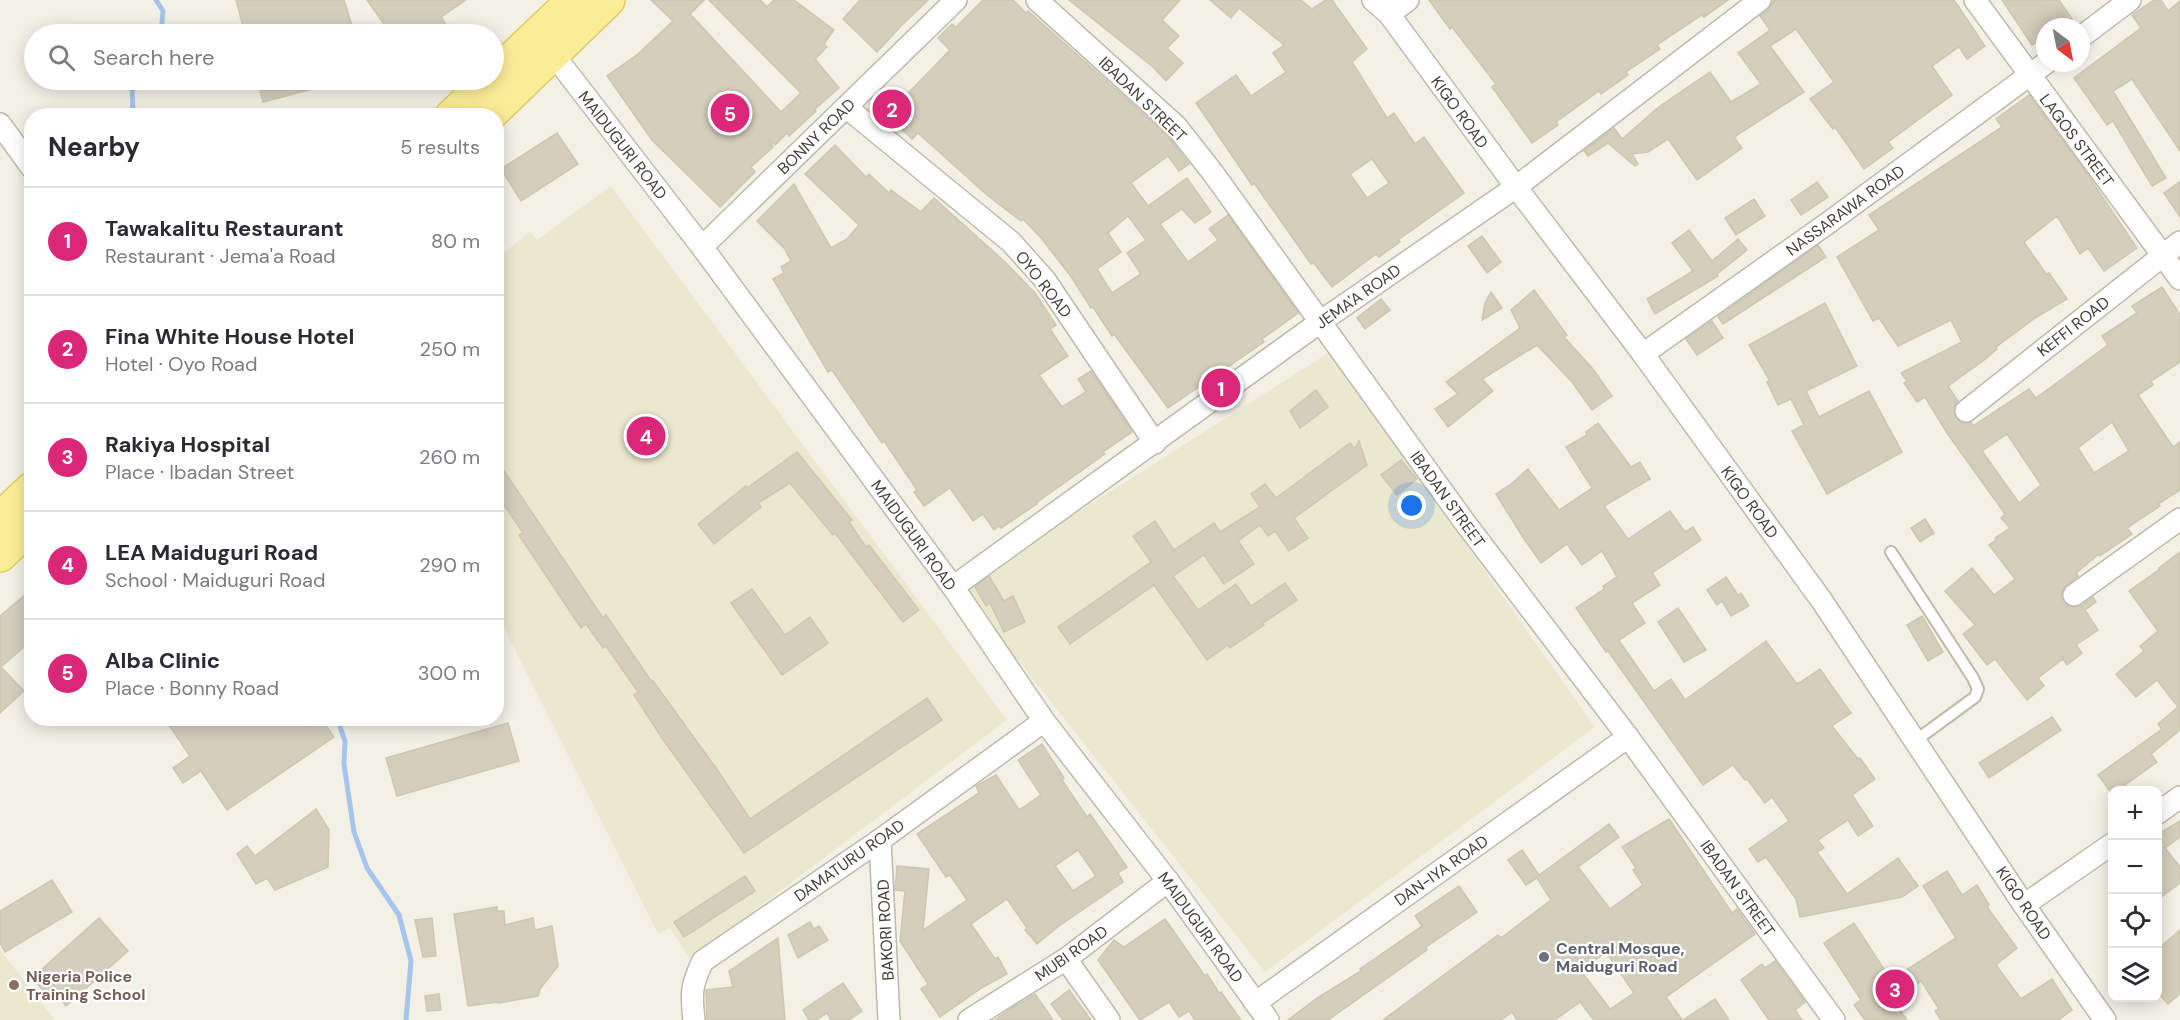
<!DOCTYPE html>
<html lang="en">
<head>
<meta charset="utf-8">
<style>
	:root { --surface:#fff; --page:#f7f7f7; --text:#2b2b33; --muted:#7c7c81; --line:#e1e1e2; --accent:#db2777 }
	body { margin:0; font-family:"DM Sans",sans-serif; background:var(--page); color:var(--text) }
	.controls { position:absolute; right:18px; bottom:18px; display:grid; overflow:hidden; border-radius:12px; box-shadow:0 3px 15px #0003 }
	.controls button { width:54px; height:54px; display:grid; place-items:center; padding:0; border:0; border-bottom:2px solid var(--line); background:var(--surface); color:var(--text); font:30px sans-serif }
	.compass { position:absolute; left:2036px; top:18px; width:54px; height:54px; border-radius:50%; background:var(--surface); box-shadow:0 3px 15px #0003; rotate:148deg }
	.you { position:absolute; left:1412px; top:506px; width:21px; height:21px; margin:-15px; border:4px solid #fff; border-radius:50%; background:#1a73e8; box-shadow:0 0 0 9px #1a73e833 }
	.badge { display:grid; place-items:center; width:39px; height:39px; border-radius:50%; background:var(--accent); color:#fff; font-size:20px; font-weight:700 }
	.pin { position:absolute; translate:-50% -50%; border:3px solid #fff; box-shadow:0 2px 6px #0006 }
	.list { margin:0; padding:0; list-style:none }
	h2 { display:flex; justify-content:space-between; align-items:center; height:78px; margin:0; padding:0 24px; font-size:26px }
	h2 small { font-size:20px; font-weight:400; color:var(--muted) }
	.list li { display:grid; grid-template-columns:39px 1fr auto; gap:18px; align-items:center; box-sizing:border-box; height:108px; padding:0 24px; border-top:2px solid var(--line) }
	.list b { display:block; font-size:22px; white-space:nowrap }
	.list p { margin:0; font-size:20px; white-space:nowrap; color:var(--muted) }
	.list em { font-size:20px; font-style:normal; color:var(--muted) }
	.icon { flex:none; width:33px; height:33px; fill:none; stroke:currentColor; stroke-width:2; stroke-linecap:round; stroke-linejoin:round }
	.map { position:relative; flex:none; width:2180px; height:1020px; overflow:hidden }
	.search { position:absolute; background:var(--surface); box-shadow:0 3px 15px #0003; left:24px; top:24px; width:480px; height:66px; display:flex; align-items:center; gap:15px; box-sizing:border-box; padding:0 21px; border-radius:33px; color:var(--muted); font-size:22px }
	.panel { position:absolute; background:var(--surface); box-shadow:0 3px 15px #0003; left:24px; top:108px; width:480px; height:618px; border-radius:24px }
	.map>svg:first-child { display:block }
	.education { fill:#ebe8d0 }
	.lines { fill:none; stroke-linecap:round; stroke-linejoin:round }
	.stream { stroke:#a4c5ee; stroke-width:5 }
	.building { fill:#d4cebc; stroke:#cec7af; stroke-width:1.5; fill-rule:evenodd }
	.service-casing { stroke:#bebaa9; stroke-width:14 }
	.minor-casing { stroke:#bebaa9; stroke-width:24 }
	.primary-casing { stroke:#e0cd67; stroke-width:36 }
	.service { stroke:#fff; stroke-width:10 }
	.minor { stroke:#fff; stroke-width:21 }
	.primary { stroke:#fbed97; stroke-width:33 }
	.worship-dot { fill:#6b7280; stroke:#fff; stroke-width:2 }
	.education-dot { fill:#8d6e63; stroke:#fff; stroke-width:2 }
	.labels { text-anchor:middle; stroke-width:4.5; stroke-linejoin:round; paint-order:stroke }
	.street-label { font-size:16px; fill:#454136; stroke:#fff }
	.worship-label { font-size:16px; font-weight:bold; fill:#5b616d; stroke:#fff; text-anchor:start }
	.education-label { font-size:16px; font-weight:bold; fill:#785e54; stroke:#fff; text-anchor:start }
</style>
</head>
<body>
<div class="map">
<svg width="2180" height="1020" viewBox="0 0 2180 1020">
	<rect width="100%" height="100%" fill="#f3f1e6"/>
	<g class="education">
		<path d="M611 186 1007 720 690 959 670 928 658 934 497 614V258L530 232 537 240Z"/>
		<path d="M1330 352 1595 727 1265 972 960 587Z"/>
		<path d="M0 950 55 1020H0Z"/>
	</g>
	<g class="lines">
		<g class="stream">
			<path d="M156 0 163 11 161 34"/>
			<path d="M132 80 133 116"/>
			<path d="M337 718 345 741 344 764 354 832 367 868 399 915 411 961 406 1020"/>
		</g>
	</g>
	<g class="building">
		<path d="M236 0H344L354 32 344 34H245Z"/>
		<path d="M367 0H466L441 17 448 28 438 34H391Z"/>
		<path d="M651 0H704L690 14 781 112 801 93 709 0H760L767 7 774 0H794L834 30 824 44 827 47 815 59 839 88 815 109 816 111 789 136 787 133 775 145 768 139 773 147 751 167 755 172 720 207 652 140 607 76 638 54 673 21Z"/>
		<path d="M860 0H928L901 26 877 52 843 19Z"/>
		<path d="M983 0H1013L1026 13 1028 11 1167 135 1189 164 1179 171 1168 156 1131 183 1148 206 1187 178 1211 212 1195 223 1182 209 1160 224 1188 262 1218 240 1209 229 1228 215 1298 313 1262 339 1264 342 1168 408 1114 334 1112 336 1093 307 1091 308 1070 275 1041 238 1023 219 1021 221 987 195 918 133 912 139 887 115 950 50 938 38 952 24 956 27ZM1128 216 1146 240 1127 253 1141 274 1112 293 1097 269 1121 252 1108 233Z"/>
		<path d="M1069 0H1180L1162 20 1179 36 1167 48 1183 63 1166 81 1153 67Z"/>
		<path d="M1210 0H1301L1312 9 1326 0H1332L1367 49 1352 62 1387 118 1394 113 1415 144 1424 137 1464 193 1398 240 1400 242 1379 257 1376 254 1332 287 1313 262 1311 264 1254 183 1252 185 1196 103 1236 75 1251 96 1286 72 1273 53 1284 45 1239 8 1231 18ZM1372 159 1389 183 1367 198 1350 174Z"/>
		<path d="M1429 0H1728L1704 17 1702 15 1657 45 1660 49 1626 72 1628 75 1601 94 1599 91 1556 122 1558 125 1532 143 1492 87 1496 84 1452 27 1450 29Z"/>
		<path d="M1774 0H1954L1985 46 1967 59 1959 47 1932 66 1952 95 1888 142 1893 148 1864 169 1835 127 1833 129 1810 99 1834 82 1796 29 1770 46 1804 92 1734 137 1742 148 1697 180 1668 139 1648 152 1632 154 1638 164 1635 166 1608 143 1588 156 1584 151 1614 128 1622 139 1660 106 1710 72 1731 102 1761 84 1738 53 1770 30 1760 16 1768 10Z"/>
		<path d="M2002 0H2059L2072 19 2059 27H2045V36L2032 45Z"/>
		<path d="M2154 0H2161L2168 11 2180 1V151L2132 79 2113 91 2166 178 2152 186 2113 121 2107 125 2074 78 2141 28 2132 15Z"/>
		<path d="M257 80H331V84L263 102Z"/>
		<path d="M2029 95 2083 168 2137 248 2104 271 2088 248 2080 254 2057 216 2024 242 2046 274 2049 273 2067 299 2035 318 1996 347 1997 349 1983 361 1948 386 1958 401 1954 407V413L1961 423 1971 422 1973 426 2029 389 2036 398 2108 345 2102 336 2137 313 2132 306 2162 287 2180 315V362L2151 381 2153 385 2138 395 2173 447 2180 442V490L2158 504 2160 506 2127 528 2132 534 2100 556 2099 554 2076 573 2078 576 2063 589 2061 596 2063 602 2069 607 2081 606 2093 597 2096 602 2085 610 2098 630 2076 645 2082 653 2067 665 2063 659 2038 678 2044 686 2027 700 1995 659 1987 665 1963 634 1975 625 1945 591 1972 568 1994 595 2015 579 1989 545 1996 540 1995 538 2010 528 2001 518 2005 514 1947 433 1925 397 1917 402 1904 383 1907 381 1901 373 1962 342 1951 320 1898 346 1879 318 1873 321 1837 257 1879 230 1869 215 2002 127 1996 119ZM2112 422 2129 451 2094 473 2078 448ZM2007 434 2041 485 2019 503 1982 451Z"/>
		<path d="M557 133 578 164 521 201 501 169Z"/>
		<path d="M835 145 866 177 869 174 889 193 891 190 921 212 934 198 1005 262 1035 293 1056 325 1050 329 1068 356 1039 375 1062 407 1086 392 1078 379 1091 371 1132 432 1103 452 1105 454 1036 503 1037 504 1001 528 999 526 994 530 983 514 973 521 950 488 924 506 914 492 917 490 884 441 882 443 832 370 828 372 773 279 784 273 781 267 791 261 784 248 757 221 794 184 831 248 847 239 859 225 805 174Z"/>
		<path d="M1817 182 1828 197 1801 215 1791 200Z"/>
		<path d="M2180 182V217L2164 193Z"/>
		<path d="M1754 199 1765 216 1736 235 1725 218Z"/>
		<path d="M1689 230 1712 261 1738 239 1747 250 1717 274 1718 276 1655 314 1647 299 1693 271 1672 243Z"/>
		<path d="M1482 236 1501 262 1487 273 1468 246Z"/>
		<path d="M1818 245 1826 257 1723 324 1718 317Z"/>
		<path d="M1534 290 1567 335 1564 337 1593 369 1612 396 1592 410 1572 382 1537 345 1482 379 1493 391 1448 427 1435 409 1458 394 1446 382 1520 328 1511 310Z"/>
		<path d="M1491 292 1502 308 1482 320 1485 303Z"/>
		<path d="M1381 299 1390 310 1365 329 1357 318Z"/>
		<path d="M1825 303 1857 366 1806 391 1819 417 1869 391 1902 452 1827 494 1792 431 1804 425 1791 399 1778 405 1767 382 1770 381 1749 345Z"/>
		<path d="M1712 321 1723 338 1697 355 1686 339Z"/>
		<path d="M1316 390 1328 407 1300 428 1290 411Z"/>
		<path d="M1598 423 1631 467 1640 462 1650 479 1604 506 1628 539 1670 511 1685 532 1693 527 1701 540 1652 573 1660 585 1632 603 1645 623 1619 640 1620 642 1654 691 1671 679 1685 700 1766 641 1796 683H1799L1820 669 1851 713 1832 726 1858 759 1860 758 1875 779 1852 795 1873 826 1858 836 1848 820 1818 840 1824 848 1817 852 1847 894 1898 858 1918 886 1902 897 1800 917 1796 899 1766 857 1758 862 1749 849 1789 821 1772 797 1765 803 1747 779 1745 780 1733 765 1703 785 1608 651 1606 652 1576 608 1604 589 1603 586 1617 577 1602 551 1582 565 1567 544 1541 563 1524 539 1496 494 1511 484 1528 469 1559 510 1592 488 1566 447 1587 435 1586 432Z"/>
		<path d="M1359 441 1367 465 1294 518 1308 538 1289 551 1275 531 1268 536 1260 525 1238 541 1254 564 1224 584 1204 555 1173 576 1198 610 1236 584 1251 606 1285 583 1297 600 1263 623 1264 625 1230 648 1228 645 1207 660 1154 585 1070 644 1058 627 1151 562 1133 536 1155 521 1174 550 1214 523 1220 532 1260 507 1251 494 1265 484 1276 498 1350 443 1355 449Z"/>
		<path d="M797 452 852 520 849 522 866 547 869 545 919 610 903 622 835 533 833 535 790 483 758 503 761 507 714 544 698 524 746 486 747 488Z"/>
		<path d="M496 459 603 618 606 615 652 682 653 681 716 768 750 819 927 698 942 720 744 853 662 738 634 695 638 692 606 646 603 648 586 624 581 628 519 535 523 533 496 493Z"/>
		<path d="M1401 460 1417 479 1397 495 1381 475Z"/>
		<path d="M1925 519 1934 533 1920 542 1911 528Z"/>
		<path d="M2180 552V730L2151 754 2157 762 2118 790H2112V794L2098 775 2162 729 2158 724 2178 707 2157 680 2136 697 2116 674 2144 651 2140 646 2158 631 2129 591 2160 569 2159 568Z"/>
		<path d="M989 576 1004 601 1013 596 1025 622 1004 632 990 603 986 606 975 587Z"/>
		<path d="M1726 577 1738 595 1741 593 1749 606 1731 616 1722 601 1717 605 1707 590Z"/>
		<path d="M32 589V640L1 667 24 691 0 713V616Z"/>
		<path d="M752 589 785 635 810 617 828 643 782 675 731 603Z"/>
		<path d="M1678 608 1706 650 1684 662 1658 622Z"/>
		<path d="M1922 616 1943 652 1928 661 1907 625Z"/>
		<path d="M2052 717 2061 730 1989 778 1979 763Z"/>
		<path d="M164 718H304L310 727 322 719 334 737 227 810 201 771 183 783 173 768 190 756Z"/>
		<path d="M508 723 519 761 397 796 386 758Z"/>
		<path d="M1042 744 1064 778 1062 780 1087 817 1090 814 1127 867 1118 873 1123 882 1059 926 1037 944 1025 930 1027 928 1007 899 971 924 995 959 998 957 1007 974 983 987 940 1017 921 989 928 984 900 941 905 891 895 890 897 866 929 869 923 930 967 900 950 875 946 877 917 834 979 793 976 786 996 775 1019 810 1041 795 1018 760ZM1078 850 1096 876 1073 891 1055 866Z"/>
		<path d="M316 809 329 830 328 867 275 890 267 878 256 884 237 854 247 846 255 856Z"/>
		<path d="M1669 819 1732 913 1737 909 1755 934 1666 997 1682 1020H1594L1580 1002 1555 1020H1517L1512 1012 1501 1020H1383L1498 935 1501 938 1551 900 1537 878 1526 885 1508 860 1522 850 1539 875 1609 824 1619 837 1578 867 1610 909 1643 885 1633 870 1636 868 1622 847ZM1606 952 1634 993 1610 1009 1581 971Z"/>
		<path d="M2180 821V837L2165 848 2180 867V883L2157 900V835Z"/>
		<path d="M1947 871 1962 895 1977 885 1989 905 1987 907 2017 948 1996 965 2021 999 2052 979 2072 1010 2058 1020H1941L1935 1011 1939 1009 1921 981 1894 1001 1907 1020H1865L1854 1005 1861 1000 1824 943 1854 923 1891 980 1956 938 1923 886Z"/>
		<path d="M745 876 755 891 684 937 674 922Z"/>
		<path d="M52 880 72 912 5 952 0 943V911Z"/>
		<path d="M1459 886 1477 912 1426 947 1427 950 1328 1020H1288L1317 998 1361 971 1360 969 1422 926 1415 916Z"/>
		<path d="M497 907V911H504L505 925 533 918 535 930 552 926 558 966 540 989 538 996 498 1003V1002L468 1006 454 914Z"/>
		<path d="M99 918 128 951 66 1006 56 994 51 999 32 978Z"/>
		<path d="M432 918 436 956 423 957 415 920Z"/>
		<path d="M1165 919 1205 976 1207 974 1219 993 1221 992 1241 1020H1195L1189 1011 1179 1017 1169 1002 1140 1020 1098 960 1114 940 1124 947Z"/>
		<path d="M810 922 814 929 819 926 828 940 798 958 788 935Z"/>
		<path d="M2180 930V994L2168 1004 2157 992V950Z"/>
		<path d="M778 938 785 1020H707L706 990 733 987 729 971Z"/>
		<path d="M1775 961 1805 1002 1795 1010 1802 1020H1769L1741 980 1762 964 1765 968Z"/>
		<path d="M843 983 862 1011 849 1020H831L827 1013 816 1020H809L803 1010Z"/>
		<path d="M1069 990 1091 1020H1063L1051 1004Z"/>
		<path d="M439 994 441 1010 427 1011 425 996Z"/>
		<path d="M1035 994 1053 1020H995L1012 1008Z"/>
		<path d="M1715 999 1729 1020H1683Z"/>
	</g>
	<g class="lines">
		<g class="service-casing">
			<path id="service" d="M1891 552 1973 678 1978 689 1975 697 1915 741"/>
		</g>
		<g class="minor-casing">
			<g id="minor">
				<path d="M1037 0 1176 126 1213 173 1463 520 1628 737 1834 1020"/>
				<path d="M1373 0 1389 14 1516 187 1643 354 1822 601 2024 905 2105 1020"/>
				<path d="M1975 0 2180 279"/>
				<path d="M1389 14 1408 0"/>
				<path d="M2081 37 2130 0"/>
				<path d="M553 54 702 247 953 587 1044 721 1168 881 1268 1020"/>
				<path d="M846 107 1011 242 1045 280 1155 443"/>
				<path d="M0 124 32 168"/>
				<path d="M702 247 956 0"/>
				<path d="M1643 354 1828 223 2046 63"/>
				<path d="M1966 411 2180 242"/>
				<path d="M953 587 1320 322 1516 187 1760 0"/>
				<path d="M2074 595 2180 519"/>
				<path d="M2158 813 2180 797"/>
				<path d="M880 840 889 1020"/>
				<path d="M2024 905 2112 844"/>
				<path d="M1066 959 1109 1020"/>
				<path d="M1255 1003 1628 737"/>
				<path d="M694 1020C691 994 691 985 703 961L880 840 1044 721"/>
				<path d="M969 1020 1066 959 1168 881"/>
			</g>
		</g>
		<g class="primary-casing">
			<g id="primary">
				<path d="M494 76 574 0"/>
				<path d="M452 116 490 80"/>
				<path d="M488 116 608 0"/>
				<path d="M0 519 32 489"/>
				<path d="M0 555 32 524"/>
			</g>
		</g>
		<use href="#service" class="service"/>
		<use href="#minor" class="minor"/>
		<use href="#primary" class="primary"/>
	</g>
	<circle class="worship-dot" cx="1544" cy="957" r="6"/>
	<circle class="education-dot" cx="14" cy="985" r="6"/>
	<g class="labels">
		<g class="street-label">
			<text transform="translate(1143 99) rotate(44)" y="6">IBADAN STREET</text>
			<text transform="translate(1460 112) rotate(54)" y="6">KIGO ROAD</text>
			<text transform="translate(816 136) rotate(-44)" y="6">BONNY ROAD</text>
			<text transform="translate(2077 140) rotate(53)" y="6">LAGOS STREET</text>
			<text transform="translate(623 145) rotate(52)" y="6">MAIDUGURI ROAD</text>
			<text transform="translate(1845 210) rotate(-36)" y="6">NASSARAWA ROAD</text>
			<text transform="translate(1044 284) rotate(52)" y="6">OYO ROAD</text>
			<text transform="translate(1358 296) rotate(-35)" y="6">JEMA'A ROAD</text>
			<text transform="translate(2073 326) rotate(-38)" y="6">KEFFI ROAD</text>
			<text transform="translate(1448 499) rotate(54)" y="6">IBADAN STREET</text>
			<text transform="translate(1750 502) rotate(54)" y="6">KIGO ROAD</text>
			<text transform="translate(914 535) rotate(54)" y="6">MAIDUGURI ROAD</text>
			<text transform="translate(849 860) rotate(-35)" y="6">DAMATURU ROAD</text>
			<text transform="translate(1441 870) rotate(-35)" y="6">DAN-IYA ROAD</text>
			<text transform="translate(1738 888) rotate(54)" y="6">IBADAN STREET</text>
			<text transform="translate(2024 903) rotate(56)" y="6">KIGO ROAD</text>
			<text transform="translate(1201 927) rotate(54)" y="6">MAIDUGURI ROAD</text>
			<text transform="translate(885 930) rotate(-93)" y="6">BAKORI ROAD</text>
			<text transform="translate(1071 953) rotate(-35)" y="6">MUBI ROAD</text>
		</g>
		<g class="worship-label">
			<text x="1556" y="954">Central Mosque,<tspan x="1556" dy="18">Maiduguri Road</tspan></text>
		</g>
		<g class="education-label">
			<text x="26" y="982">Nigeria Police<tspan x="26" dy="18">Training School</tspan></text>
		</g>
	</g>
</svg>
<div class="controls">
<button>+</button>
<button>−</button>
<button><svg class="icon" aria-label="locate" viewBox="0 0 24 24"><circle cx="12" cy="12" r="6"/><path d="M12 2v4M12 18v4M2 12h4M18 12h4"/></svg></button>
<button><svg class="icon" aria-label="layers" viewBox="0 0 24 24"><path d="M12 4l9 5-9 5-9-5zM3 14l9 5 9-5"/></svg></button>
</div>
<svg class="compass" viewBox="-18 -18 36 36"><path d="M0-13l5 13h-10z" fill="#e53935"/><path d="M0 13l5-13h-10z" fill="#7c7c81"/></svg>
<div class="you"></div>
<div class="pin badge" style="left:1221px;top:388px">1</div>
<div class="pin badge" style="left:892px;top:109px">2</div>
<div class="pin badge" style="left:1895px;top:989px">3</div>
<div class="pin badge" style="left:646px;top:436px">4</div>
<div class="pin badge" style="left:730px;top:113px">5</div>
<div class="search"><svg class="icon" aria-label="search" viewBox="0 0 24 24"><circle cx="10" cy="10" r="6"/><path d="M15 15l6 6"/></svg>Search here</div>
<section class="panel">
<h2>Nearby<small>5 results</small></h2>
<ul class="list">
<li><span class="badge">1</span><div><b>Tawakalitu Restaurant</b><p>Restaurant · Jema'a Road</p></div><em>80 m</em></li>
<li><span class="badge">2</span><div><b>Fina White House Hotel</b><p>Hotel · Oyo Road</p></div><em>250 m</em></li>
<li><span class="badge">3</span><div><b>Rakiya Hospital</b><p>Place · Ibadan Street</p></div><em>260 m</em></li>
<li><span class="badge">4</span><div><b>LEA Maiduguri Road</b><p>School · Maiduguri Road</p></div><em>290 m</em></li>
<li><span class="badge">5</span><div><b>Alba Clinic</b><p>Place · Bonny Road</p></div><em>300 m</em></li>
</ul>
</section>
</div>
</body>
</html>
